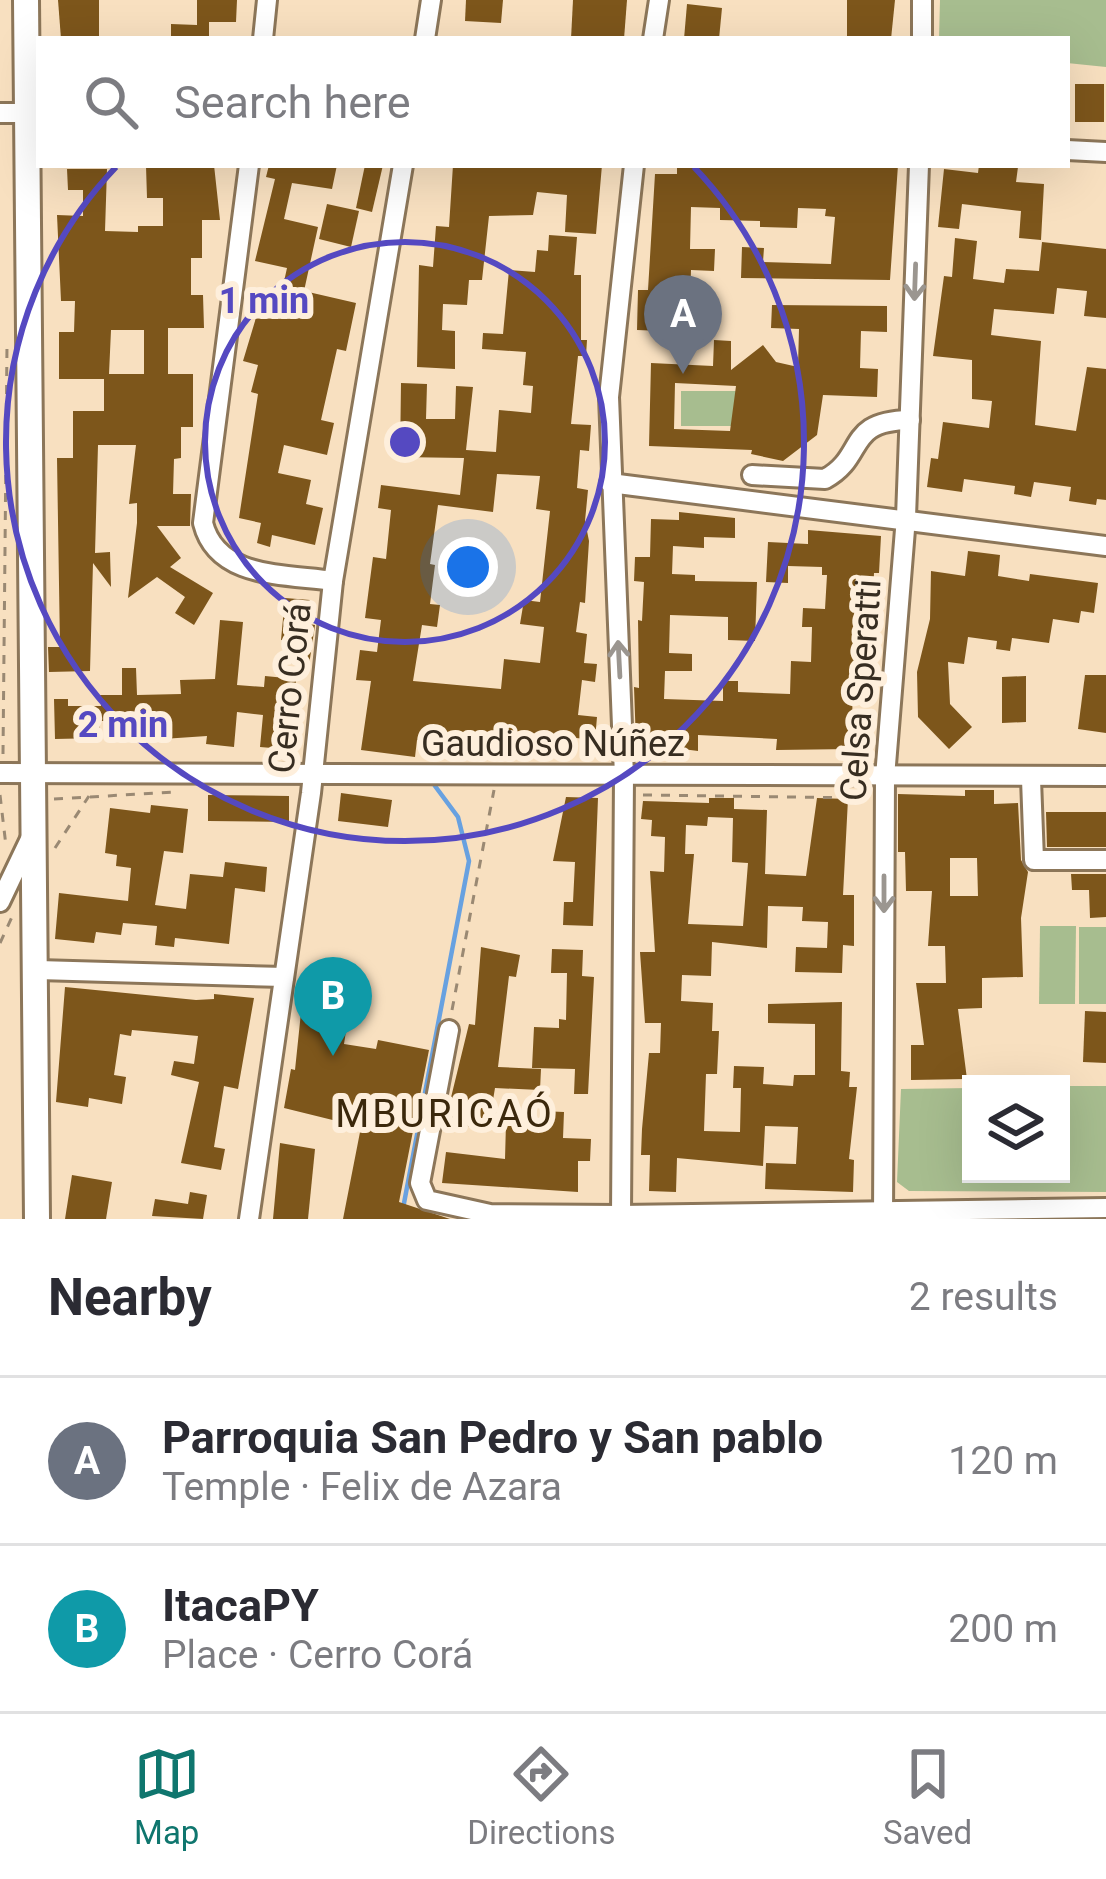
<!DOCTYPE html>
<html lang="en">
<head>
<meta charset="utf-8">
<style>
	:root { --surface:#fff; --page:#f2f2f3; --text:#2b2b33; --muted:#7c7c81; --line:#e1e1e2; --accent:#0f766e }
	body { margin:0; font-family:Roboto,sans-serif; background:var(--page); color:var(--text) }
	.controls { position:absolute; right:36px; bottom:36px; display:grid; overflow:hidden; border-radius:0px; box-shadow:0 12px 48px #0002 }
	.controls button { width:108px; height:108px; display:grid; place-items:center; padding:0; border:0; border-bottom:3px solid var(--line); background:var(--surface); color:var(--text); font:60px sans-serif }
	.you { position:absolute; left:468px; top:567px; width:42px; height:42px; margin:-30px; border:9px solid #fff; border-radius:50%; background:#1a73e8; box-shadow:0 0 0 18px #1a73e833 }
	.badge { display:grid; place-items:center; width:78px; height:78px; border-radius:50%; background:var(--accent); color:#fff; font-size:39px; font-weight:700 }
	.pin { position:absolute; translate:-50% -99px; filter:drop-shadow(0 3px 6px #0008) }
	.pin::after { content:''; position:absolute; top:63px; width:42px; height:36px; background:inherit; clip-path:polygon(0 0,100% 0,50% 100%) }
	.list { margin:0; padding:0; list-style:none }
	h2 { display:flex; justify-content:space-between; align-items:center; height:156px; margin:0; padding:0 48px; font-size:51px }
	h2 small { font-size:39px; font-weight:400; color:var(--muted) }
	.list li { display:grid; grid-template-columns:78px 1fr auto; gap:36px; align-items:center; box-sizing:border-box; height:168px; padding:0 48px; border-top:3px solid var(--line) }
	.list b { display:block; font-size:45px; white-space:nowrap }
	.list p { margin:0; font-size:39px; white-space:nowrap; color:var(--muted) }
	.list em { font-size:39px; font-style:normal; color:var(--muted) }
	.icon { flex:none; width:66px; height:66px; fill:none; stroke:currentColor; stroke-width:2; stroke-linecap:round; stroke-linejoin:round }
	.map { position:relative; flex:none; width:1106px; height:1219px; overflow:hidden }
	.search { position:absolute; background:var(--surface); box-shadow:0 12px 48px #0002; left:36px; right:36px; top:36px; height:132px; display:flex; align-items:center; gap:30px; box-sizing:border-box; padding:0 42px; border-radius:0px; color:var(--muted); font-size:45px }
	.sheet { height:492px; background:var(--surface) }
	nav { display:flex; justify-content:space-around; align-items:center; box-sizing:border-box; height:168px; border-top:3px solid var(--line); background:var(--surface); font-size:33px; color:var(--muted) }
	nav a { display:grid; justify-items:center; gap:6px }
	nav .on { color:var(--accent) }
	.map>svg:first-child { display:block }
	.green { fill:#a7bd8f }
	.lines { fill:none; stroke-linecap:round; stroke-linejoin:round }
	.stream { stroke:#68a1e0; stroke-width:4.5 }
	.building { fill:#7d561b; fill-rule:evenodd }
	.minor-casing { stroke:#8c7659; stroke-width:24 }
	.major-casing { stroke:#8c7659; stroke-width:30 }
	.path { stroke:#9a8973; stroke-width:3; stroke-dasharray:9 9; stroke-linecap:butt }
	.minor { stroke:#fff; stroke-width:18 }
	.major { stroke:#fff; stroke-width:24 }
	.oneway { stroke:#9b9690 }
	.ring { fill:none; stroke:#5549c1; stroke-width:6 }
	.labels { text-anchor:middle; stroke-width:12; stroke-linejoin:round; paint-order:stroke }
	.street-label { font-size:36px; fill:#372d21; stroke:#feefdc }
	.neighbourhood-label { font-size:39px; letter-spacing:3px; fill:#3b280c; stroke:#feefdc }
	.centre { fill:#5549c1; stroke:#feefdc; stroke-width:6 }
	.ring-label { font-size:36px; text-anchor:middle; font-weight:bold; fill:#5549c1; stroke:#feefdc; stroke-width:12; stroke-linejoin:round; paint-order:stroke }
</style>
</head>
<body>
<div class="map">
<svg width="1106" height="1219" viewBox="0 0 1106 1219">
	<rect width="100%" height="100%" fill="#f8e0c0"/>
	<g class="green">
		<path d="M940 0H1106V67L1067 63V39H939Z"/>
		<rect x="681" y="391" width="56" height="35"/>
		<path d="M1040 926H1076L1075 1004H1039Z"/>
		<rect x="1079" y="927" width="27" height="77"/>
		<path d="M1061 1086H1106V1192L909 1191 897 1182 901 1089 971 1088V1174H1061Z"/>
	</g>
	<g class="lines">
		<path class="stream" d="M401 1219 469 861 458 817 435 786"/>
	</g>
	<g class="building">
		<path d="M58 0H99V39H61Z"/>
		<path d="M197 0H237L236 22H209V39H171V24L197 25Z"/>
		<path d="M466 0H503L501 23 465 21Z"/>
		<path d="M573 0H627L624 39H571Z"/>
		<path d="M847 0H895L891 39H847Z"/>
		<path d="M687 4 722 8 719 39H684Z"/>
		<rect x="1075" y="84" width="29" height="38"/>
		<path d="M214 165 220 220H202V258H191V295H203L204 328H168V374H193V427H181V458L174 459 173 494H191L190 526H157L181 558 170 567 213 593 194 625 175 613 185 597 157 577 128 598 137 523V503L129 504 136 445H98L95 553 110 552 111 587 93 563 90 671 49 672 48 647H60L57 458H73V411H104V379H59V332H74L75 301H61L57 215 83 216V190H68L67 169H107L105 231 138 232V226H163V198H147L146 166ZM111 330H144V374H109Z"/>
		<path d="M269 165H337L332 189 292 183 284 219 318 227 304 291 356 303 346 351 337 349 321 420 334 423 327 455 284 445 278 473 311 480 306 504 323 508 315 545 272 535 270 547 257 543 261 523 239 518 258 394 251 392 258 365 243 361 264 291 281 295 287 268 255 261 275 179 266 177Z"/>
		<path d="M365 165H383L372 212 356 208Z"/>
		<path d="M453 165H602L596 234 565 232 567 195 537 192 533 215 489 216 482 280H469L467 305 443 304 442 330 455 331V369L417 367 419 265 433 267 436 226 449 227Z"/>
		<path d="M677 165H898L890 280 741 278 742 247 764 248 763 262 831 264 835 217 825 216 826 209 798 208 797 228 760 227V221L720 220V208L691 207 690 249H715L714 271 691 270 689 332 637 330 638 290H648L655 174H677Z"/>
		<path d="M979 165 1018 167 1016 182 1044 184 1041 240 1019 238 1021 211 962 204 959 229 938 227 944 169 978 173Z"/>
		<path d="M327 204 359 211 351 247 319 239Z"/>
		<path d="M549 235 577 237 574 275H581V340H587L586 356H578L571 424 591 425 589 451 580 450 577 488 588 490 585 521 589 541 585 603 580 602 576 632 587 634 584 663 597 664 595 682 582 680 578 715 597 717 595 740 511 731 508 754 488 751 489 739 453 735 452 744 417 740 415 757 361 750 371 681 356 680 360 650 377 652 381 620 365 618 373 557 386 559 391 510 378 508 381 485 460 495 464 458 400 457 401 383 427 384 426 419H455L456 386 473 387 466 450 496 452 499 410 531 413 533 386 523 385 526 352 482 349 483 333 503 334 509 270 535 272 537 250 548 251ZM497 474 540 476 536 509 550 511 540 602 524 600 520 624 544 627 540 663 504 659 501 689 413 681 422 625 437 627 440 605 430 604 435 565 430 564 438 505 493 512Z"/>
		<path d="M955 238 977 241 973 279 1004 283 1006 269 1039 271 1042 242 1106 249V318L1084 316 1087 291 1057 288 1054 314 994 309 991 335 1041 341 1035 425 1076 431 1087 367 1106 369V500L1097 499 1096 505 1069 501 1071 487 1034 482 1031 497 1014 494 1015 486 964 479 962 492 927 487 931 458 938 459 943 422 989 428 992 401 972 399V360L933 356 944 276 952 277Z"/>
		<path d="M772 305 887 306V332L861 331 860 368 878 369 877 397 823 395 817 435 783 461 751 454 752 450 649 446 651 363 713 366 714 340 731 341V370L763 345 776 362 798 367 799 329 771 328ZM675 383 736 386 730 431 674 429Z"/>
		<path d="M679 512 735 518V538L704 537V548L673 546 672 574 695 575V581L757 582 755 641 728 640V617L670 615 669 653 692 654V671H665L664 699 723 701V681H738V692L790 694 791 661 811 662 812 627H802L803 608 825 609 827 575H822V567L788 566V583L766 582 768 542 808 544V530L881 536 879 573H874L873 598 862 597 855 629 851 749 776 750 777 739 698 735V751L636 743 634 687 639 688 638 620 642 621 644 582 634 581 635 557H650L651 519 679 520Z"/>
		<path d="M968 551 1000 555 998 576 1029 581 1030 574 1098 583 1094 613 1081 611 1079 623 1053 619 1049 643 1012 638 1010 651 996 649 997 641 968 637 964 664 948 662 950 704 972 727 949 749 918 717 917 672 930 619 931 571 965 576Z"/>
		<path d="M285 598 310 600 308 624 315 625 309 665 289 663 291 641 281 640Z"/>
		<path d="M220 620 243 622 237 685 264 687 265 676 296 679 294 739 285 738 284 749 260 747 263 715 237 712 234 747 206 744 207 736 133 741V721H99L100 738 55 739 54 699H68V706H101L100 695H122V668H136L137 695 181 694 180 680 215 679Z"/>
		<path d="M1085 675H1106V733L1078 729Z"/>
		<path d="M1026 676V722L1002 723V677Z"/>
		<path d="M965 790H994V804L1018 803 1021 860 1028 872 1021 918 1023 977 982 978V1008L958 1009 967 1079 911 1080V1045H924L916 983H946L945 946H928L932 891H906L905 852H898V794L965 796ZM950 858H977L978 896H950Z"/>
		<path d="M341 793 392 800 388 827 338 821Z"/>
		<path d="M208 795 289 796V822L208 821Z"/>
		<path d="M566 797 598 798 593 926 563 925 564 902H573L575 862 553 861Z"/>
		<path d="M709 798H734V809L767 810 765 874 806 876 817 798 848 799 843 895H854V946L843 945 842 973 795 972 796 947 827 948 828 922 802 921 803 907 768 906 767 948 712 942 711 976 682 975 681 1001 713 1003 712 1031H719L717 1074H706L704 1131 740 1132 741 1088H733L734 1066 764 1067 763 1084 793 1086 794 1075H815V1024L768 1023V1004L842 1002 841 1071 850 1072 849 1087H857L849 1159 854 1160 853 1192 765 1189 766 1163 796 1164 798 1127 765 1126 763 1166 677 1158 676 1192 649 1191 650 1155H641L642 1129 649 1053H660L661 1023H645L640 952H655L650 871 664 872 665 837 651 836 652 820 641 819 643 801 709 803ZM708 817 733 818 732 862 748 863 743 926 688 924 694 854H685L686 825 707 826Z"/>
		<path d="M151 805 188 809 183 853 164 851 155 905 186 909 190 874 223 877 225 862 267 867 265 892 235 888 229 944 175 938 174 947 155 945 157 926 123 923 121 935 96 932 94 943 55 939 59 893 128 901 131 868 116 866 117 855 105 853 110 808 150 813Z"/>
		<path d="M1046 812H1106V847H1047Z"/>
		<path d="M1071 874H1106V917L1090 918 1089 890H1072Z"/>
		<path d="M481 947 520 955 516 977 509 976 498 1067 541 1069 540 1090 495 1088 488 1130 445 1122 469 1024 475 1025Z"/>
		<path d="M552 949 583 950 582 976 594 977 588 1094H574L575 1069 532 1068 534 1027 559 1028V1019L566 1020 567 973H551Z"/>
		<path d="M305 974 361 983 358 1000 351 999 344 1044 376 1049 378 1040 429 1050 399 1202 450 1219H343L361 1127 284 1108 291 1069 295 1070Z"/>
		<path d="M65 987 196 1000 214 999V994L254 998 238 1089 224 1086 214 1147 225 1149 221 1170 181 1163 199 1082 171 1075 174 1061 194 1064 198 1036 132 1030 131 1036 120 1034 114 1075 126 1077 122 1104 89 1098 88 1107 56 1102Z"/>
		<path d="M1085 1011 1106 1012V1063L1083 1062Z"/>
		<path d="M541 1111 564 1112 563 1138 591 1139 590 1161H578V1192L442 1183 446 1152 505 1159 506 1123 540 1124Z"/>
		<path d="M280 1143 315 1149 308 1219H273Z"/>
		<path d="M72 1175 112 1182 106 1219H65Z"/>
		<path d="M190 1192 207 1195 203 1219 152 1216 155 1199 188 1204Z"/>
	</g>
	<g class="lines">
		<g class="minor-casing">
			<g id="minor">
				<path d="M263 39 267 0"/>
				<path d="M425 39 431 0"/>
				<path d="M653 39 659 0"/>
				<path d="M922 39V0"/>
				<path d="M0 113H39"/>
				<path d="M1067 150 1106 152"/>
				<path d="M249 165 203 523C217 579 285 574 333 581"/>
				<path d="M752 475 825 479C867 456 844 421 910 420"/>
				<path d="M610 483 1106 546"/>
				<path d="M0 773 1106 776"/>
				<path d="M1031 779 1034 860H1106"/>
				<path d="M0 902 31 837"/>
				<path d="M38 970 284 977"/>
				<path d="M449 1030 420 1183 427 1200 490 1214 621 1215 1106 1208"/>
				<path d="M621 1215 624 776 609 397 634 165"/>
				<path d="M249 1219 311 793 333 581 403 165"/>
				<path d="M883 1219 885 777 906 517 919 165"/>
			</g>
		</g>
		<g class="major-casing">
			<path id="major" d="M26 0 37 1219"/>
		</g>
		<g class="path">
			<path d="M3 754 7 345"/>
			<path d="M0 795 6 846"/>
			<path d="M643 795 867 798"/>
			<path d="M54 799 175 792"/>
			<path d="M55 848 89 796"/>
			<path d="M0 943 12 917"/>
			<path d="M452 1010 494 790"/>
		</g>
		<use href="#minor" class="minor"/>
		<use href="#major" class="major"/>
	</g>
	<defs><path id="oneway-shaft" d="M-6 0H5M1.5-3L5.5 0L1.5 3" fill="none" stroke-width="1.6" stroke-linecap="round" stroke-linejoin="round" transform="scale(3)"/></defs>
	<g class="oneway">
		<use href="#oneway-shaft" transform="translate(915 282) rotate(92)"/>
		<use href="#oneway-shaft" transform="translate(619 659) rotate(-93)"/>
		<use href="#oneway-shaft" transform="translate(884 894) rotate(90)"/>
	</g>
	<g class="ring">
		<circle cx="405" cy="442" r="200"/>
		<path d="M694 167A399 399 0 1 1 116 167"/>
	</g>
	<g class="labels">
		<g class="street-label">
			<text transform="translate(289 688) rotate(-84)" y="13">Cerro Corá</text>
			<text transform="translate(860 690) rotate(-86)" y="13">Celsa Speratti</text>
			<text x="553" y="756">Gaudioso Núñez</text>
		</g>
		<g class="neighbourhood-label">
			<text x="445" y="1127">MBURICAÓ</text>
		</g>
	</g>
	<circle cx="405" cy="442" r="18" class="centre"/>
	<g class="ring-label">
		<text x="264" y="313">1 min</text>
		<text x="123" y="737">2 min</text>
	</g>
</svg>
<div class="controls">
<button><svg class="icon" aria-label="layers" viewBox="0 0 24 24"><path d="M12 4l9 5-9 5-9-5zM3 14l9 5 9-5"/></svg></button>
</div>
<div class="you"></div>
<div class="pin badge" style="left:683px;top:374px;background:#6b7280">A</div>
<div class="pin badge" style="left:333px;top:1056px;background:#0f9aa8">B</div>
<div class="search"><svg class="icon" aria-label="search" viewBox="0 0 24 24"><circle cx="10" cy="10" r="6"/><path d="M15 15l6 6"/></svg>Search here</div>
</div>
<section class="sheet">
<h2>Nearby<small>2 results</small></h2>
<ul class="list">
<li><span class="badge" style="background:#6b7280">A</span><div><b>Parroquia San Pedro y San pablo</b><p>Temple · Felix de Azara</p></div><em>120 m</em></li>
<li><span class="badge" style="background:#0f9aa8">B</span><div><b>ItacaPY</b><p>Place · Cerro Corá</p></div><em>200 m</em></li>
</ul>
</section>
<nav>
<a class="on"><svg class="icon" aria-label="map" viewBox="0 0 24 24"><path d="M3 6l6-2 6 2 6-2v14l-6 2-6-2-6 2zM9 4v14M15 6v14"/></svg>Map</a>
<a><svg class="icon" aria-label="directions" viewBox="0 0 24 24"><path d="M12 3l9 9-9 9-9-9zM9 14v-3h6M13 9l2 2-2 2"/></svg>Directions</a>
<a><svg class="icon" aria-label="saved" viewBox="0 0 24 24"><path d="M7 4h10v16l-5-4-5 4z"/></svg>Saved</a>
</nav>
</body>
</html>
